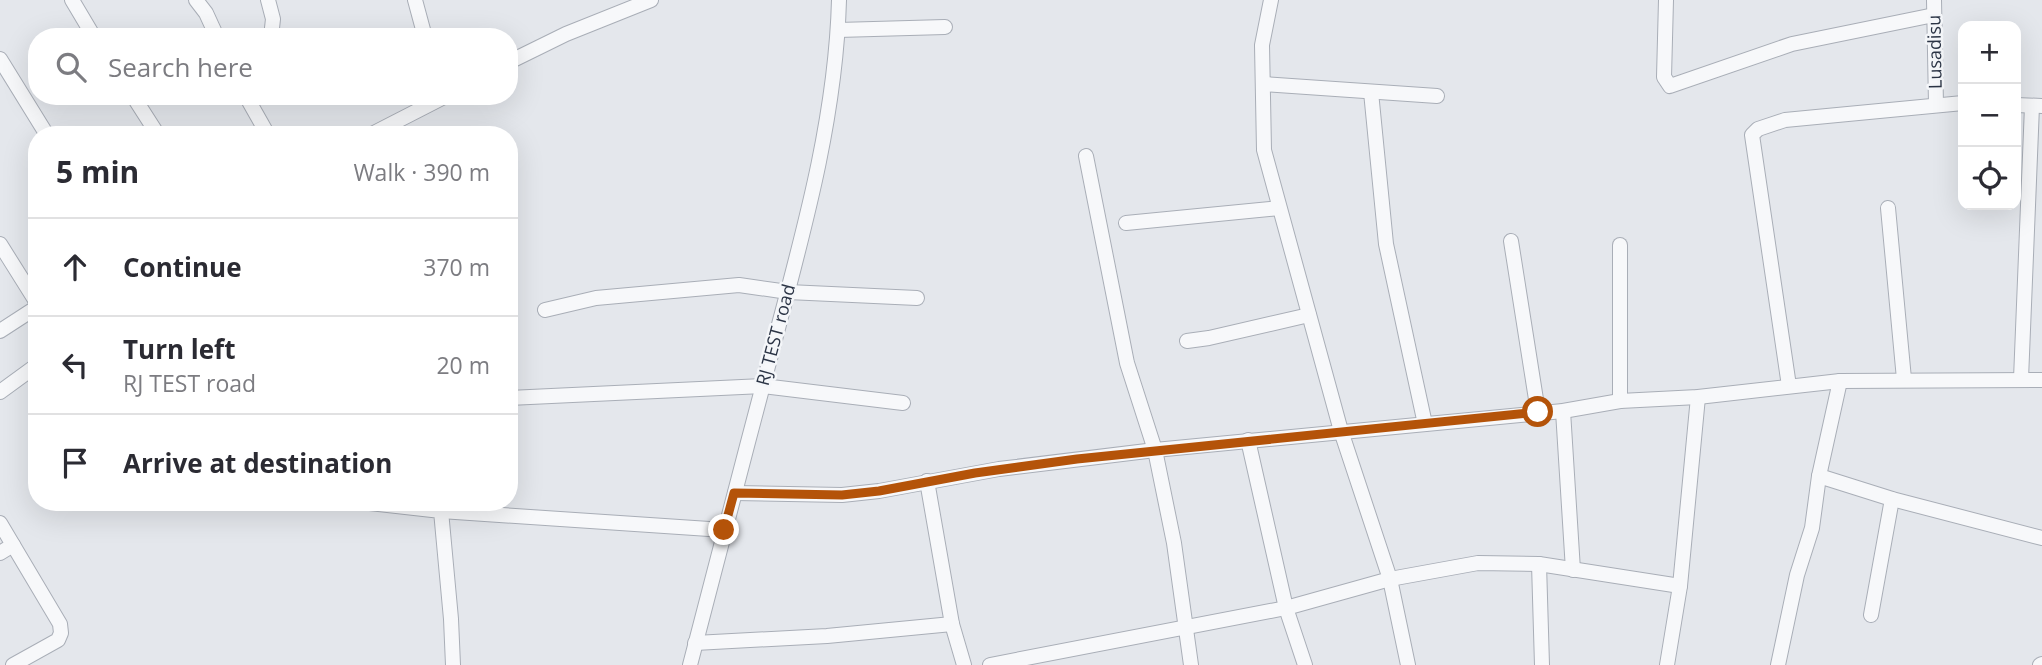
<!DOCTYPE html>
<html lang="en">
<head>
<meta charset="utf-8">
<style>
	:root { --surface:#fff; --page:#f7f7f7; --text:#2b2b33; --muted:#7c7c81; --line:#e1e1e2 }
	body { margin:0; font-family:"Open Sans",sans-serif; background:var(--page); color:var(--text) }
	.controls { position:absolute; right:21px; top:21px; display:grid; overflow:hidden; border-radius:14px; box-shadow:0 7px 28px #0002 }
	.controls button { width:63px; height:63px; display:grid; place-items:center; padding:0; border:0; border-bottom:2px solid var(--line); background:var(--surface); color:var(--text); font:35px sans-serif }
	.stop { position:absolute; width:21px; height:21px; margin:-16px; border:5px solid #b45309; border-radius:50%; background:#fff }
	.stop.end { background:#b45309; border-color:#fff; box-shadow:0 2px 7px #0008 }
	.list { margin:0; padding:0; list-style:none }
	h2 { display:flex; justify-content:space-between; align-items:center; height:91px; margin:0; padding:0 28px; font-size:30px }
	h2 small { font-size:23px; font-weight:400; color:var(--muted) }
	.list li { display:grid; grid-template-columns:46px 1fr auto; gap:21px; align-items:center; box-sizing:border-box; height:98px; padding:0 28px; border-top:2px solid var(--line) }
	.list b { display:block; font-size:26px; white-space:nowrap }
	.list p { margin:0; font-size:23px; white-space:nowrap; color:var(--muted) }
	.list em { font-size:23px; font-style:normal; color:var(--muted) }
	.icon { flex:none; width:38px; height:38px; fill:none; stroke:currentColor; stroke-width:2; stroke-linecap:round; stroke-linejoin:round }
	.map { position:relative; flex:none; width:2042px; height:665px; overflow:hidden }
	.search { position:absolute; background:var(--surface); box-shadow:0 7px 28px #0002; left:28px; top:28px; width:490px; height:77px; display:flex; align-items:center; gap:18px; box-sizing:border-box; padding:0 24px; border-radius:28px; color:var(--muted); font-size:26px }
	.panel { position:absolute; background:var(--surface); box-shadow:0 7px 28px #0002; left:28px; top:126px; width:490px; height:385px; border-radius:28px }
	.map>svg:first-child { display:block }
	.lines { fill:none; stroke-linecap:round; stroke-linejoin:round }
	.street-casing { stroke:#a9aeb7; stroke-width:16 }
	.street { stroke:#f7f8fa; stroke-width:14 }
	.route { stroke:#b45309; stroke-width:9 }
	.labels { text-anchor:middle; stroke-width:5; stroke-linejoin:round; paint-order:stroke }
	.street-label { font-size:18px; fill:#2b3445; stroke:#f4f6f9 }
</style>
</head>
<body>
<div class="map">
<svg width="2042" height="665" viewBox="0 0 2042 665">
	<rect width="100%" height="100%" fill="#e4e7ec"/>
	<g class="lines">
		<g class="street-casing">
			<g id="street">
				<path d="M72 0 94 37"/>
				<path d="M196 0 206 13 217 37"/>
				<path d="M268 0 273 19 271 37"/>
				<path d="M415 0 425 37"/>
				<path d="M1271 0 1262 45 1264 150 1341 431 1390 579 1408 665"/>
				<path d="M1666 0 1664 77 1670 86 1792 44 1934 15"/>
				<path d="M1934 0 1936 104"/>
				<path d="M838 30 945 27"/>
				<path d="M0 59 47 135"/>
				<path d="M509 62 566 34 651 0"/>
				<path d="M1263 84 1437 96"/>
				<path d="M1371 92 1386 244 1425 424"/>
				<path d="M133 96 158 135"/>
				<path d="M246 96 268 135"/>
				<path d="M2016 105 2042 106"/>
				<path d="M370 135 446 96"/>
				<path d="M1086 156 1127 363 1155 450 1174 543 1191 665"/>
				<path d="M1888 208 1904 379"/>
				<path d="M1126 223 1279 208"/>
				<path d="M1511 241 1538 412"/>
				<path d="M0 244 37 303"/>
				<path d="M1620 245V401"/>
				<path d="M545 310 596 298 739 285 788 292 917 298"/>
				<path d="M0 331 37 307"/>
				<path d="M1187 341 1209 338 1309 315"/>
				<path d="M2021 379 2032 106"/>
				<path d="M1789 386 1752 135 1758 129 1785 120 1963 103"/>
				<path d="M0 392 37 365"/>
				<path d="M509 398 763 386 903 403"/>
				<path d="M1563 411 1573 570"/>
				<path d="M1248 440 1286 608 1305 665"/>
				<path d="M1819 476 1892 499 2042 538"/>
				<path d="M927 481 952 624 964 665"/>
				<path d="M735 493 842 495 879 491 999 469 1155 450 1563 411 1620 401 1698 397 1840 381 2042 380"/>
				<path d="M361 502 441 511 451 619 453 665"/>
				<path d="M441 511 724 530"/>
				<path d="M0 523 60 624 61 633 58 640 13 665"/>
				<path d="M0 553 13 545"/>
				<path d="M1539 564 1542 665"/>
				<path d="M1871 615 1892 499"/>
				<path d="M695 643 827 636 952 624"/>
				<path d="M690 665C718 554 748 443 777 332 806 223 836 113 839 0"/>
				<path d="M990 665 1286 608 1390 579 1478 563 1539 564 1680 586"/>
				<path d="M1667 665 1680 586 1698 397"/>
				<path d="M1778 665 1797 575 1812 528 1819 476 1840 381"/>
				<path d="M2040 665 2042 664"/>
			</g>
		</g>
		<use href="#street" class="street"/>
	</g>
	<g class="lines">
		<path class="route" d="M724 530 734 493 842 495 879 491 975 473 1077 459 1538 412"/>
	</g>
	<g class="labels">
		<g class="street-label">
			<text transform="translate(1935 52) rotate(-91)" y="6">Lusadisu</text>
			<text transform="translate(776 335) rotate(-75)" y="6">RJ TEST road</text>
		</g>
	</g>
</svg>
<div class="controls">
<button>+</button>
<button>−</button>
<button><svg class="icon" aria-label="locate" viewBox="0 0 24 24"><circle cx="12" cy="12" r="6"/><path d="M12 2v4M12 18v4M2 12h4M18 12h4"/></svg></button>
</div>
<div class="stop" style="left:1538px;top:412px"></div>
<div class="stop end" style="left:724px;top:530px"></div>
<div class="search"><svg class="icon" aria-label="search" viewBox="0 0 24 24"><circle cx="10" cy="10" r="6"/><path d="M15 15l6 6"/></svg>Search here</div>
<section class="panel">
<h2>5 min<small>Walk · 390 m</small></h2>
<ul class="list">
<li><svg class="icon" aria-label="ahead" viewBox="0 0 24 24"><path d="M12 20V5M6 11l6-6 6 6"/></svg><div><b>Continue</b></div><em>370 m</em></li>
<li><svg class="icon" aria-label="left" viewBox="0 0 24 24"><path d="M17 20v-9H6M10 6l-5 5 5 5"/></svg><div><b>Turn left</b><p>RJ TEST road</p></div><em>20 m</em></li>
<li><svg class="icon" aria-label="arrive" viewBox="0 0 24 24"><path d="M6 21V4h12l-3 4 3 4H6"/></svg><div><b>Arrive at destination</b></div></li>
</ul>
</section>
</div>
</body>
</html>
